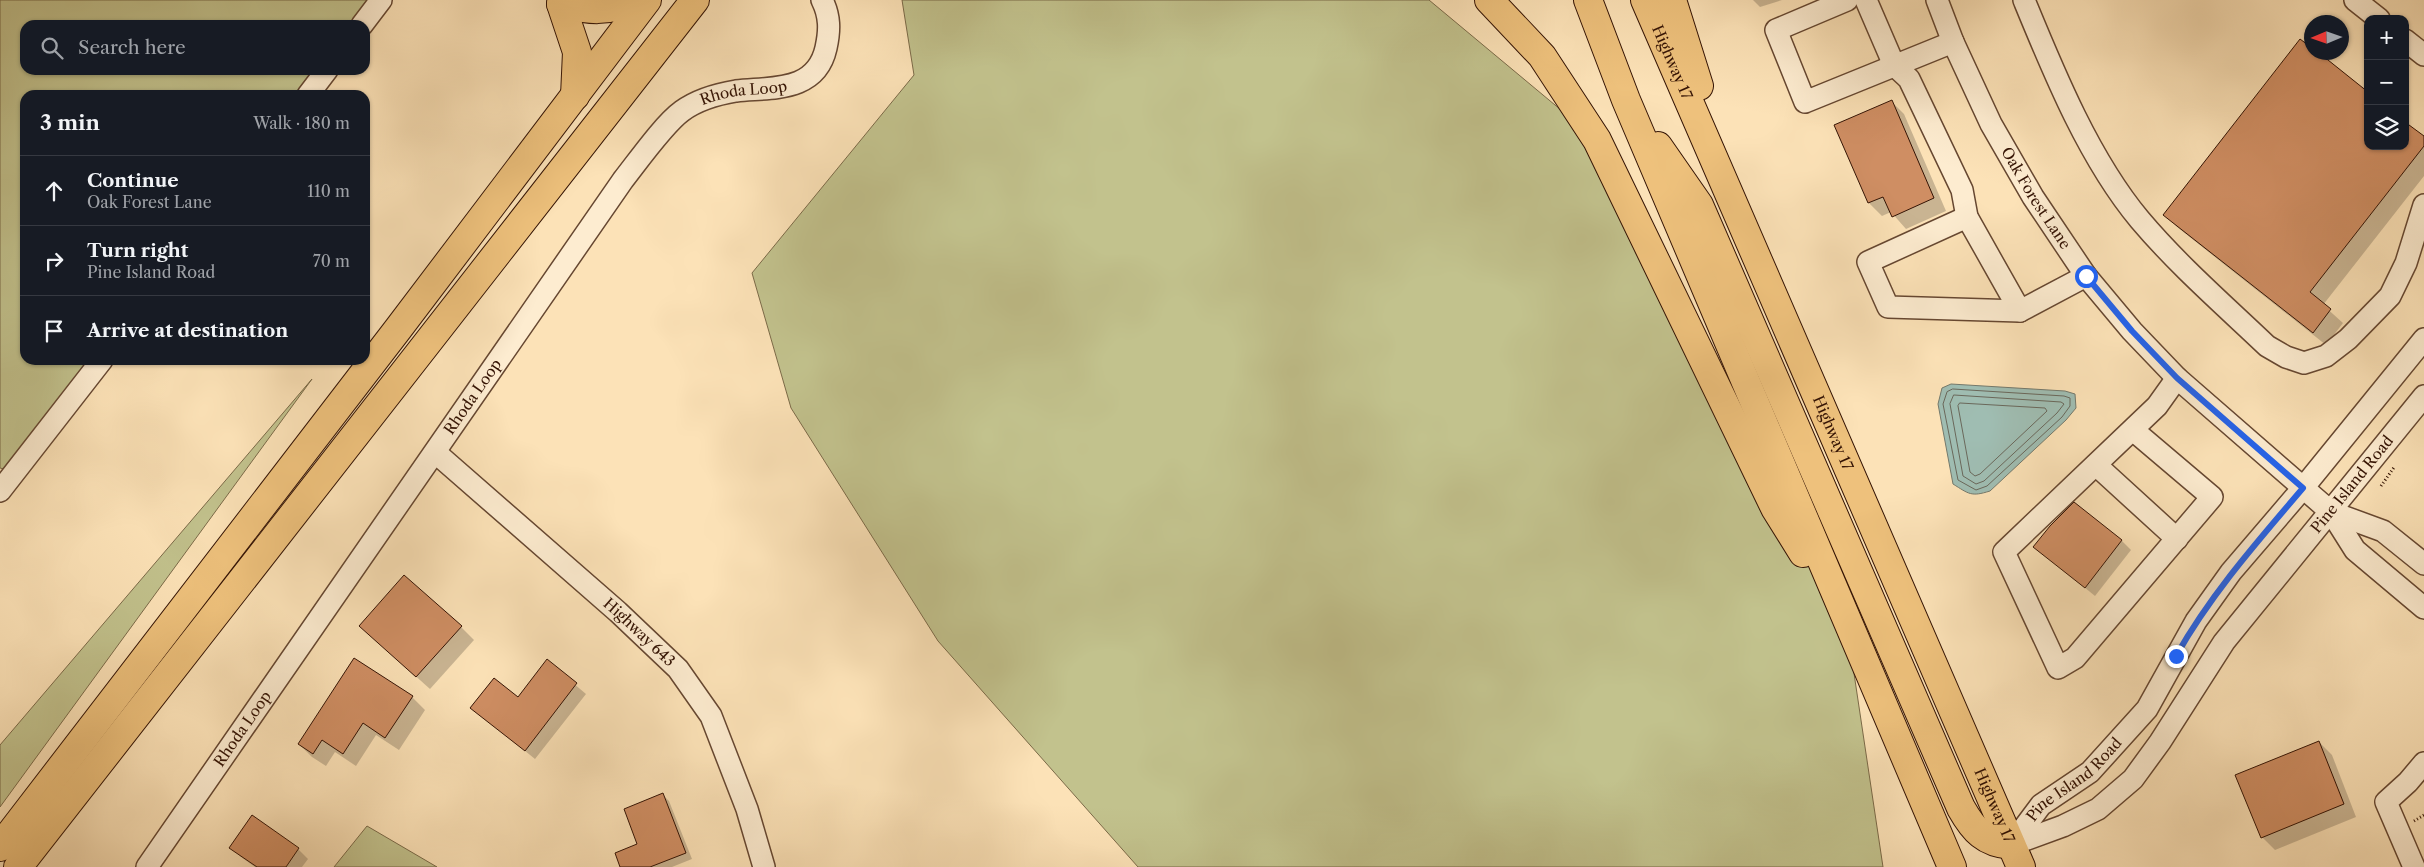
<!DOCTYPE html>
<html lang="en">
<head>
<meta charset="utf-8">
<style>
	:root { --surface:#171b24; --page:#20242c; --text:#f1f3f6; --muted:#9ea1a6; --line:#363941 }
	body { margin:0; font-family:"Libre Caslon Text",serif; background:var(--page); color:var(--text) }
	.controls { position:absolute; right:15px; top:15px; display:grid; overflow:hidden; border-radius:10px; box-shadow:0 1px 4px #0004 }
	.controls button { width:45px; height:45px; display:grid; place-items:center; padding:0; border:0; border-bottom:1px solid var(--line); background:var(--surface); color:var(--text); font:25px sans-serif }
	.compass { position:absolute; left:2304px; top:15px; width:45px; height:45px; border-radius:50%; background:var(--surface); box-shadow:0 1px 4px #0004; rotate:268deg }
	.stop { position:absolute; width:15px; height:15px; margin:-11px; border:4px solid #2563eb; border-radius:50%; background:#fff }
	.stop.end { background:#2563eb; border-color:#fff; box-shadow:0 1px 5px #0008 }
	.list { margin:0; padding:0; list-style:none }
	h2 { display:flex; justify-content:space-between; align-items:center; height:65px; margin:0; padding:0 20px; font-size:21px }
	h2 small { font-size:16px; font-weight:400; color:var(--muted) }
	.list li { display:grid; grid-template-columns:32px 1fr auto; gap:15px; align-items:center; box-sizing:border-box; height:70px; padding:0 20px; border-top:1px solid var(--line) }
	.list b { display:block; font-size:19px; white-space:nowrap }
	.list p { margin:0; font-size:16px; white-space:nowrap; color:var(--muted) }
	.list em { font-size:16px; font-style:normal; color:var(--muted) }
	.icon { flex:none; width:28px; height:28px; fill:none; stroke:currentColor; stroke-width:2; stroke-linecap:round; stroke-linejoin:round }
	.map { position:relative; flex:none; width:2424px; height:867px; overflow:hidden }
	.search { position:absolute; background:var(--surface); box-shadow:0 1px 4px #0004; left:20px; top:20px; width:350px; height:55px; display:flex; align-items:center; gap:12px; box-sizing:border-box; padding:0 18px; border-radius:15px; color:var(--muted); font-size:19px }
	.panel { position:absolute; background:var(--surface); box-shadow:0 1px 4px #0004; left:20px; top:90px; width:350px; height:275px; border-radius:15px }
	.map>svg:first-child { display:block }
	.green { fill:#c2c28d; stroke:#7b6a48 }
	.water { fill:#9fbdb2; stroke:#74796c }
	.shadow { fill:#0003 }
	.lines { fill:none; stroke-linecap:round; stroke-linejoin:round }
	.shore { stroke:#6a685b; stroke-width:1 }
	.building { fill:#cf8e63; stroke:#341304 }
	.minor-casing { stroke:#664731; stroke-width:24 }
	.highway-casing { stroke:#341304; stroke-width:30 }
	.path { stroke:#341304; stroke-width:3; stroke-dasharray:1 2.5; stroke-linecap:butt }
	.minor { stroke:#fdecd0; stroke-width:21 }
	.highway { stroke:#eec17c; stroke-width:28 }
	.route { stroke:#2563eb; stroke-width:6 }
	.labels { text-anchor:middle; stroke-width:4; stroke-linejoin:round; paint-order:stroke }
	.street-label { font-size:15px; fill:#341304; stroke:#fdecd0 }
</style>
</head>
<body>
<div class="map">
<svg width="2424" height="867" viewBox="0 0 2424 867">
	<rect width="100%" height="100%" fill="#fce2b7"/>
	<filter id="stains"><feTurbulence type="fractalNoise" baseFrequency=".004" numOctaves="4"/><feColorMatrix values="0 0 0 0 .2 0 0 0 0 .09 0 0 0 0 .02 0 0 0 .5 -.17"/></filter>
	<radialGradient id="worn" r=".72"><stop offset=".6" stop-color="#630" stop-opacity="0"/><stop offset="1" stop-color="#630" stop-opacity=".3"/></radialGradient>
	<g class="green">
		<path d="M0 0H381L362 25H25V70H327L308 95H25V360H102L15 472 0 468Z"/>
		<path d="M902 0H1429L1597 140 1846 620 1883 867H1138L938 641 791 408 752 273 914 75Z"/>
		<path d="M312 379 0 807V745Z"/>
		<path d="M367 826 437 867H334Z"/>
	</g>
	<path class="water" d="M1951 384 2065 391 2075 394 2076 408 2066 420 1990 491C1971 497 1969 494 1953 484L1938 404 1942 388Z"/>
	<g class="shadow">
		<path d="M1753 0H1782L1760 7Z"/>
		<path d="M2312 52 2368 146H2405L2424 138V176L2323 305 2343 323 2326 345 2177 227 2165 214Z"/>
		<path d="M1891 101 1904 114 1946 211 1906 229 1891 212 1882 216 1869 203 1835 125Z"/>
		<path d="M2121 540 2131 550 2095 596 2035 547Z"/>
		<path d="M461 627 474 640 430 689 374 639Z"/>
		<path d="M547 661 586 694 535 759 472 708 518 698Z"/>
		<path d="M412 697 425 710 399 750 376 735 356 766 335 752 326 766 312 757 299 744Z"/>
		<path d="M2319 742 2332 755 2356 817 2275 850 2262 837Z"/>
		<path d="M663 795 669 801 692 859 672 867H621L639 844Z"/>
		<path d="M252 817 298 849 308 859 302 867H255L241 857 231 847Z"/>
	</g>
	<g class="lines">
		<g class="shore">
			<path d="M1953 389 2064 396 2070 398V406L2062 417 1987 486 1976 490 1958 480 1943 404 1947 392Z"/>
			<path d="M1954 395 2061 402 2064 404 2057 413 1984 481 1976 484 1963 476 1950 404Z"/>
			<path d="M1960 403 2045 408 2047 411 1980 474 1975 476 1970 472 1958 406Z"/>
		</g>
	</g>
	<g class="building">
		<path d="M2300 39 2312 48V52H2318L2368 92V146H2405V122L2424 136V146L2310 292 2331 309 2313 333 2163 215Z"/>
		<path d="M1892 100 1934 198 1892 217 1883 197 1868 203 1834 125Z"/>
		<path d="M2074 502 2122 540 2085 588 2033 547 2050 526Z"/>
		<path d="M404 575 462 626 416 677 359 626Z"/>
		<path d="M354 658 413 696 385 738 363 723 343 754 322 740 313 754 298 744Z"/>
		<path d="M547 659 577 683 525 751 470 708 494 678 518 697Z"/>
		<path d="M2319 741 2344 804 2261 838 2235 775Z"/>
		<path d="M663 793 686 853 650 867H620L615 853 637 844 624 809Z"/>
		<path d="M252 815 299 848 286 867H257L229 848Z"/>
	</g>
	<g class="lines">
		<g class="minor-casing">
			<g id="minor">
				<path d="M1847 0 1776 30 1805 102 1953 42"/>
				<path d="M1866 0 1894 65 1909 79 1962 190 1967 217 2020 311"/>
				<path id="s1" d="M1937 0 1953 42 1991 124 2033 197 2086 276 2132 331 2177 378 2331 512 2355 550 2424 608"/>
				<path d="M2024 0C2054 73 2089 159 2140 220 2178 265 2224 305 2267 346L2286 357 2304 363 2326 356 2348 339 2390 296 2406 263 2424 205"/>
				<path d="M2355 0 2379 19"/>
				<path d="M362 25 381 0"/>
				<path d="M2405 40 2424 55"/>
				<path d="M308 95 327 70"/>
				<path d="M1967 217 1868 262 1888 307 2020 311 2086 276"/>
				<path d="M2133 430 2212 497 2075 658 2058 668 2004 552 2157 406 2177 378"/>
				<path id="s2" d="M436 453 618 612 678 669 711 716 747 809 764 867"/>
				<path d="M2096 465 2177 539"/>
				<path d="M0 491 102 360"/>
				<path d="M2331 512 2383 531 2424 564"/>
				<path id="s3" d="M2011 845 2041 805 2090 772 2147 709 2196 621 2231 572 2303 488 2424 339"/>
				<path id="s4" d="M2011 845 2063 826 2098 809 2133 779 2160 742 2224 642 2424 396"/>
				<path id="s5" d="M147 867 623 180C638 161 664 124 682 111 697 100 718 94 736 91 771 87 816 93 826 48 830 30 830 16 822 0"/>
				<path d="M2414 867 2386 802 2408 782 2424 763"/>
			</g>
		</g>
		<g class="highway-casing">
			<g id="highway">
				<path d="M1489 0 1542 56 1597 140 1775 508 1803 553"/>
				<path d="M1588 0 1626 100 1952 867"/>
				<path id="s6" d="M1645 0 2021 867"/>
				<path d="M1672 0 1699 86"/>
				<path d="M561 4 577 52 575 96"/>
				<path d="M561 4C588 10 608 13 634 0"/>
				<path d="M1658 146 1699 205 1961 808C1974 831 1985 843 2011 845"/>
				<path d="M0 847 398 329 647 0"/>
				<path d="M18 867 695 0"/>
			</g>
		</g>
		<g class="path">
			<path d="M2381 486 2395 466"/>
			<path d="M2414 821 2424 815"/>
		</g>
		<use href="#minor" class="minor"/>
		<use href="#highway" class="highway"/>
	</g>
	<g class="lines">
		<path class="route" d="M2086 276 2132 331 2177 378 2303 488C2257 542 2211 594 2176 656"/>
	</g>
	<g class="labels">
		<g class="street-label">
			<text dy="5" stroke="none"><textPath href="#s6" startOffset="68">Highway 17</textPath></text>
			<text dy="5" stroke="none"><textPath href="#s5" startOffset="992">Rhoda Loop</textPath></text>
			<text dy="5" stroke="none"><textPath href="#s1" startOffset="222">Oak Forest Lane</textPath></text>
			<text dy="5" stroke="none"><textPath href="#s5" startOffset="572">Rhoda Loop</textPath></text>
			<text dy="5" stroke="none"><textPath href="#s6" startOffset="472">Highway 17</textPath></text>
			<text dy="5" stroke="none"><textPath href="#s4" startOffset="508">Pine Island Road</textPath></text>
			<text dy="5" stroke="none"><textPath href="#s2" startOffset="271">Highway 643</textPath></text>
			<text dy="5" stroke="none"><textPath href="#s5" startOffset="168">Rhoda Loop</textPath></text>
			<text dy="5" stroke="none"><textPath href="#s3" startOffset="92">Pine Island Road</textPath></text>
			<text dy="5" stroke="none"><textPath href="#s6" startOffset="878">Highway 17</textPath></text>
		</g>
	</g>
	<rect width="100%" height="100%" filter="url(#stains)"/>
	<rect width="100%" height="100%" fill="url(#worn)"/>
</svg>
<div class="controls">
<button>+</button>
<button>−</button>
<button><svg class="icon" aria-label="layers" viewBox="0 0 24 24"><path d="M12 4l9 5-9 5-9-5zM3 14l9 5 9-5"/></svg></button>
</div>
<svg class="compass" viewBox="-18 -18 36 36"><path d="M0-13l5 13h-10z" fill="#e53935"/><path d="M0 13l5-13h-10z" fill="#9ea1a6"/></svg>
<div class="stop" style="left:2086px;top:276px"></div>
<div class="stop end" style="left:2176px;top:656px"></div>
<div class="search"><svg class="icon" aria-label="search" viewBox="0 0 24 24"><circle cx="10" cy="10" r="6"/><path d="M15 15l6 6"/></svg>Search here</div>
<section class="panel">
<h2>3 min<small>Walk · 180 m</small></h2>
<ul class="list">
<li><svg class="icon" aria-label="ahead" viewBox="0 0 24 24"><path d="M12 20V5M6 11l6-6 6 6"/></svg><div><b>Continue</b><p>Oak Forest Lane</p></div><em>110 m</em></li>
<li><svg class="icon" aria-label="right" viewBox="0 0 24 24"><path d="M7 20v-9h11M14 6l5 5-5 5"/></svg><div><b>Turn right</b><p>Pine Island Road</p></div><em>70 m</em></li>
<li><svg class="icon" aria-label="arrive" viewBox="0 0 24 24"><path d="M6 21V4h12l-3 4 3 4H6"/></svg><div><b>Arrive at destination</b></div></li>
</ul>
</section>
</div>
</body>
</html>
